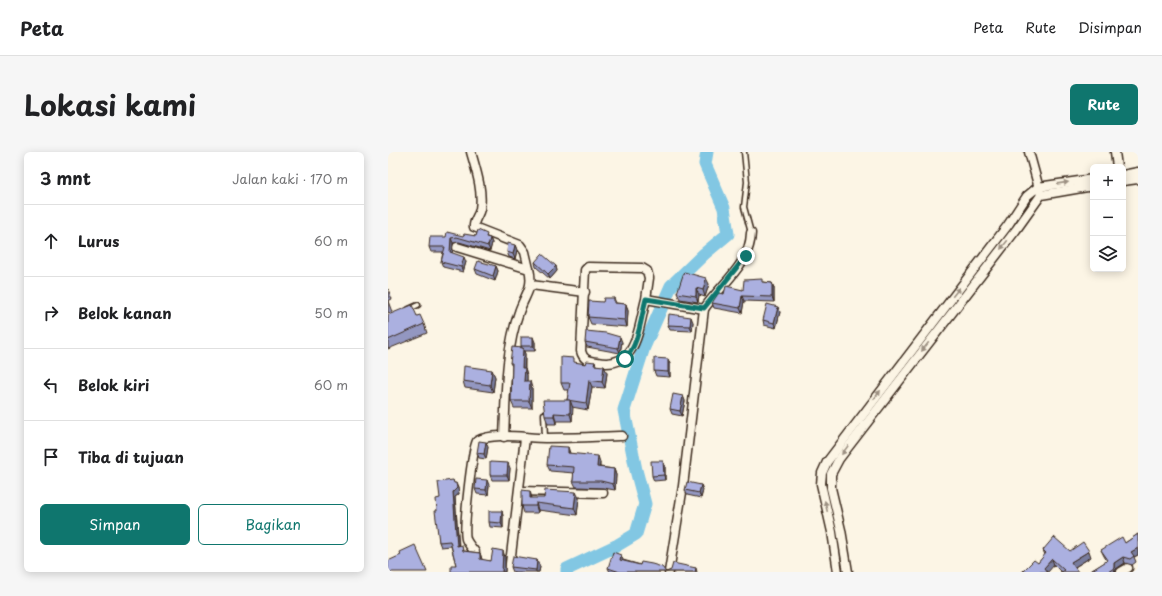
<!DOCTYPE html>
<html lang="id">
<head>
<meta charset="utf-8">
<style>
	:root { --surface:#fff; --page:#f6f6f6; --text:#202124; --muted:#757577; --line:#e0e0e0; --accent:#0f766e }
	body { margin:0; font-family:"Playpen Sans",sans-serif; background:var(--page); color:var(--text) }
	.controls { position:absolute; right:12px; top:12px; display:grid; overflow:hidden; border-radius:6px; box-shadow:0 2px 10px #0003 }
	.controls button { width:36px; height:36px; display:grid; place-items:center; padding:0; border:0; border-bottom:1px solid var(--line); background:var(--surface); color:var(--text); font:20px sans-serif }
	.stop { position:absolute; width:12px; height:12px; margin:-9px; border:3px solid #0f766e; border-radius:50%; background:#fff }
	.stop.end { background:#0f766e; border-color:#fff; box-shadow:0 1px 4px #0008 }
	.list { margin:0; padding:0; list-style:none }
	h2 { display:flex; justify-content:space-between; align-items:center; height:52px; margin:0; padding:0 16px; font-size:17px }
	h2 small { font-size:13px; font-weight:400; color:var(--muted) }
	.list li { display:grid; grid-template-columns:26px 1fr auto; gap:12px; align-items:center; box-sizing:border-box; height:72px; padding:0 16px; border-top:1px solid var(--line) }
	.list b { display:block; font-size:15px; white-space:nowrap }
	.list em { font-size:13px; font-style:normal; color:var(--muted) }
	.actions { display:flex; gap:8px; padding:12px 16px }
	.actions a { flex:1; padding:9px 0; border:1px solid var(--accent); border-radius:6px; text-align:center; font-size:14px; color:var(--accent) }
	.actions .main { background:var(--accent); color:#fff }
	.icon { flex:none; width:22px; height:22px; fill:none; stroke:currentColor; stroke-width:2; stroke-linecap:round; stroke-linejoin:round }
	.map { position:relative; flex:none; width:750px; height:420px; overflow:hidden; border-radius:6px }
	header { display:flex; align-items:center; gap:24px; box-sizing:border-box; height:56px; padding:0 20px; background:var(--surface); border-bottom:1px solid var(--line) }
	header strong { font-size:19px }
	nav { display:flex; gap:22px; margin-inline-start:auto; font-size:14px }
	.intro { display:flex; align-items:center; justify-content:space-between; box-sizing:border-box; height:96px; padding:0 24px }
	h1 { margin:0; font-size:28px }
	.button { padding:10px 18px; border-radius:6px; background:var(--accent); color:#fff; font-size:14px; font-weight:700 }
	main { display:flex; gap:24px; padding:0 24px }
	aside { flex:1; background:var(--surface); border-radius:6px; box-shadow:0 2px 10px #0003 }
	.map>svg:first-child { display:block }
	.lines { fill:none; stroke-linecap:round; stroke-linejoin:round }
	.river { stroke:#82c7e3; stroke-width:13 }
	.service-casing { stroke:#3b2a1e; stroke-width:7 }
	.minor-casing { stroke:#3b2a1e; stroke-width:11 }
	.service { stroke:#fcf5e5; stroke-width:4 }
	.minor { stroke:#fcf5e5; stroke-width:8 }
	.wall { fill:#9397c1; stroke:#3b2a1e }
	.shaded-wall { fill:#787b9d; stroke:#3b2a1e }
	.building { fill:#abb0e0; stroke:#3b2a1e }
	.oneway { fill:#9c9082 }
	.route { stroke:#0f766e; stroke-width:5 }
</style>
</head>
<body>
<header>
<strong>Peta</strong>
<nav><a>Peta</a><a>Rute</a><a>Disimpan</a></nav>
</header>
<div class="intro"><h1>Lokasi kami</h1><a class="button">Rute</a></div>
<main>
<aside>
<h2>3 mnt<small>Jalan kaki · 170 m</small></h2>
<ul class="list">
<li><svg class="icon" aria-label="ahead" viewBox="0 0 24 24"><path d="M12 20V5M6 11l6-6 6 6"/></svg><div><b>Lurus</b></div><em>60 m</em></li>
<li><svg class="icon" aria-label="right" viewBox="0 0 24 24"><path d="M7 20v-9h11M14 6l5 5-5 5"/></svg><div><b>Belok kanan</b></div><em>50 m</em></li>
<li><svg class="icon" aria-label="left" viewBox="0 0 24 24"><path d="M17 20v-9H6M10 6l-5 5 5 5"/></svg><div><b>Belok kiri</b></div><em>60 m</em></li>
<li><svg class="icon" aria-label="arrive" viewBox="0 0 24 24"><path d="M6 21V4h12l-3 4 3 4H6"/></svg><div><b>Tiba di tujuan</b></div></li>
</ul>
<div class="actions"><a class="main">Simpan</a><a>Bagikan</a></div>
</aside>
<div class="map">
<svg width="750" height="420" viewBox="0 0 750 420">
	<rect width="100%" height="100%" fill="#fcf5e5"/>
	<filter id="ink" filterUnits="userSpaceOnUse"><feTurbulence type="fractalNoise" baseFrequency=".025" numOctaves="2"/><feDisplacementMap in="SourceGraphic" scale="8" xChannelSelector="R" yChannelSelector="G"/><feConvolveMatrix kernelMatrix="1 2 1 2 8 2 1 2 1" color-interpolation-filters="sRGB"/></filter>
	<g filter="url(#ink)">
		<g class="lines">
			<path class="river" d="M179 420V417L228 394 248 382 257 352 248 318 236 258 256 195 283 134 316 102 340 82 336 56 317 12 319 0"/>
			<g class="service-casing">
				<g id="service">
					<path d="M356 0 359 30 356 55 363 81"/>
					<path d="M21 157 30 153"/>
					<path d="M156 262 157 286"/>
				</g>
			</g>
			<g class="minor-casing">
				<g id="minor">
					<path d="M83 0C88 18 95 38 92 57 91 63 85 69 86 75L132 93 137 100 141 117"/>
					<path d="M641 0 652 40"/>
					<path d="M727 0 729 15"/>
					<path d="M735 23 750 20"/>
					<path d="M735 29 750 27"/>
					<path d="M69 95 141 117C146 136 137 142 131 160 117 199 118 243 116 285"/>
					<path d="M143 133 197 140"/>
					<path d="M258 147C250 176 250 218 209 210 201 209 195 208 193 199L197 118 200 115 254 116 259 119 261 126 258 147 316 157 295 334 281 420"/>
					<path d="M316 157C333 132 362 113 363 81"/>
					<path d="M132 339 215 341"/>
					<path d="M87 400C84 396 80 392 78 387 75 377 84 298 89 289 106 280 138 286 157 286 183 286 208 285 234 284"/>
					<path d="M121 420 137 286"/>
					<path d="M450 420 444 380 433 332 434 321 439 310 620 73 639 44 650 35 705 27"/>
					<path d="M460 420 453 378 443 336V322L451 307 628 78 653 43 705 34"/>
					<path d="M733 420 740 416"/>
				</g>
			</g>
			<use href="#service" class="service"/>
			<use href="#minor" class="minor"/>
		</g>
		<g class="wall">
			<path d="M88 84 102 86 104 91 102 99 71 90 65 91 64 101 78 110 75 120 55 115 53 110 55 100H43L41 95 58 85Z"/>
			<path d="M127 93 129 98 127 107 121 105 119 100Z"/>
			<path d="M147 110 168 114 169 119 162 127 148 115Z"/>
			<path d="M108 114 110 119 107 129 89 122 87 117Z"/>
			<path d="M375 130 384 131 386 136V150L356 149 354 161 326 156 324 151 336 142 355 138Z"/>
			<path d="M321 132 317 145 311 143 310 150 292 147 289 141Z"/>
			<path d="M0 137 4 147 0 149Z"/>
			<path d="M226 146 228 151 238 152 240 159 239 175 203 172 200 165 215 150Z"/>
			<path d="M0 149 4 160 0 161Z"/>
			<path d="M392 160 388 176 376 173 375 168Z"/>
			<path d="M0 163 29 164 36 172 39 181 0 197Z"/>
			<path d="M305 170 304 179 282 178 280 173Z"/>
			<path d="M147 190V199H136L137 202V216L139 223V229L144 236V256H126L123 249 124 214 122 211 133 196V194Z"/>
			<path d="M197 190H234L232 201 199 195Z"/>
			<path d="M280 207 282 212V225L268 224 266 219Z"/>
			<path d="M207 210 208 213 219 221 217 236 204 235 200 258 184 255V269H168V272H160L157 264 179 248 181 238H176L173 231 188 211 198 212Z"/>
			<path d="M104 218 107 225 105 240 77 236 75 229Z"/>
			<path d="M295 244 297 249 294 264 284 262 282 257Z"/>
			<path d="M100 295 98 307 91 306 89 301Z"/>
			<path d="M182 302 212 310V315L226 317 228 323 227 338 215 336 188 335 185 329 186 321 162 319 159 313Z"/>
			<path d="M277 314V328L266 329 264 324Z"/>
			<path d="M122 316 121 328H104L102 323Z"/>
			<path d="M65 328 66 331 70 336 71 342 67 345 71 394 76 399 92 401 94 408 103 409 117 405V420L68 413 63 394 53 395 51 390 49 359 52 346Z"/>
			<path d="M101 333 100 343 89 342 87 337Z"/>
			<path d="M313 333 315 338 313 346 299 343 297 338Z"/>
			<path d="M156 346H191L189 363 150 358V361H136L134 354Z"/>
			<path d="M114 359 115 364V376L102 375 101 370Z"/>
			<path d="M750 382V403L746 405 748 410 744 413 737 411 728 417V420H701L719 409 716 404 713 398 737 391Z"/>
			<path d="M655 398 682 399 703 405 687 415 673 420 666 413 650 411 657 403Z"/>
			<path d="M149 408 152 415 151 420H125L123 415Z"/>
			<path d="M235 408 278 420 308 416 309 420H222L220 416Z"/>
		</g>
		<g class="shaded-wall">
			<path d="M63 86 65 91 64 105 62 100Z"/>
			<path d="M102 86 104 91 102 99 100 94Z"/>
			<path d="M127 93 129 98 127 107 125 102Z"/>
			<path d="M76 105 78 110 75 120 73 115Z"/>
			<path d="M108 114 110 119 107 129 105 124Z"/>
			<path d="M168 114 169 119 162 127 160 122Z"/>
			<path d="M318 126 321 132 317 145 315 138Z"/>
			<path d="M384 131 386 136V150L384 145Z"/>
			<path d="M308 136 311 143 310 150 308 144Z"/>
			<path d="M354 144 356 149 354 161 352 156Z"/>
			<path d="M238 152 240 159 239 175 237 168Z"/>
			<path d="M390 155 392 160 388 176 386 171Z"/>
			<path d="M303 165 305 170 304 179 302 174Z"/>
			<path d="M145 185 147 190V199L145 194Z"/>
			<path d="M232 185 234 190 232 201 230 196Z"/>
			<path d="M135 196 137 202 136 223 134 216Z"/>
			<path d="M280 207 282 212V225L280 220Z"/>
			<path d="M216 214 219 221 217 236 214 230Z"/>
			<path d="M137 216 139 223V235L136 229Z"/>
			<path d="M104 218 107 225 105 240 102 233Z"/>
			<path d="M201 228 204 235 200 258 198 251Z"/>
			<path d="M142 229 144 236V256L141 249Z"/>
			<path d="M295 244 297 249 294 264 292 259Z"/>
			<path d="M182 248 185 256 184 269 182 262Z"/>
			<path d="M166 261 168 269V272L166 264Z"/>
			<path d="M98 290 100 295 98 307 96 302Z"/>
			<path d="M180 295 182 301V308L180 301Z"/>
			<path d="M210 304 212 310 211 321 209 315Z"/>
			<path d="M275 309 277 314V328L276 323Z"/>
			<path d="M120 311 122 316 121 328 119 323Z"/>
			<path d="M226 317 228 323 227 338 225 332Z"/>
			<path d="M99 328 101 333 100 343 98 338Z"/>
			<path d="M68 331 70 336 71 342 67 345 71 399 69 394 65 340Z"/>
			<path d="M313 333 315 338 313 346 311 341Z"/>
			<path d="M142 339 144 346H142Z"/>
			<path d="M188 340 191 346 189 363 186 356Z"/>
			<path d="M148 351 150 358V361L148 354Z"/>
			<path d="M114 359 115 364V376L113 371Z"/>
			<path d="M750 396V403L746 405 743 400Z"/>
			<path d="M115 399 117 405V420H114Z"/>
			<path d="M701 399 703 405 685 416 683 410Z"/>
			<path d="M92 401 94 407V413L92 407Z"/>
			<path d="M233 403 235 408 234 413 232 408Z"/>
			<path d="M735 405 737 411 728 417V420H727L726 416V411Z"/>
			<path d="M664 407 666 413 660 420H658L656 416Z"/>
			<path d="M149 408 152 415 151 420H148V418Z"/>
		</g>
		<g class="building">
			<path d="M90 78 99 82 98 85 102 86 100 94 69 85 63 86 62 100 76 105 73 115 53 110 57 95H41L42 85H58L59 80 75 84 76 82 88 84Z"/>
			<path d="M120 91 127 93 125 102 119 100Z"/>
			<path d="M154 102 168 114 160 122 147 110Z"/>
			<path d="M90 109 108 114 105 124 87 117Z"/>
			<path d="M296 120 318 126 315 138 308 136V144L289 141Z"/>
			<path d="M374 127V130L384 131V145L354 144 352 156 324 151 330 141 336 142 338 134 355 138 356 128Z"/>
			<path d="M216 146H226V151L238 152 237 168 200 165 201 149 215 150Z"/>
			<path d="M379 152 390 155 386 171 375 168Z"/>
			<path d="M24 153 29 164 32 163 36 172 0 188V163Z"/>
			<path d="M281 162 303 165 302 174 280 173Z"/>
			<path d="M198 179 218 181 232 185 230 196 197 190Z"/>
			<rect x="133" y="185" width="12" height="9"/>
			<path d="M124 195 135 196 134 216H137L136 229H142L141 249H123L124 211H122Z"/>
			<path d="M173 205 186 206V210L198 212 199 209 207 210 206 213 216 214 214 230 201 228 198 251 179 248 182 231H173Z"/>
			<path d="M266 206 280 207V220L266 219Z"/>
			<path d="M76 214 104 218 102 233 75 229Z"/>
			<path d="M285 242 295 244 292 259 282 257Z"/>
			<path d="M155 248H182V262L166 261V264H157Z"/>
			<path d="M91 289 98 290 96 302 89 301Z"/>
			<path d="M161 294 180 295V301L210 304 209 315 226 317 225 332 213 329H185L186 315 159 313Z"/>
			<path d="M263 309H275L276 323 264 324Z"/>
			<path d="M102 310 120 311 119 323H102Z"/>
			<path d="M88 327 99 328 98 338 87 337Z"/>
			<path d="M65 328 66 331H68L69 336 65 340 69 394 74 393 75 399 92 401V407L103 409 105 397 115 399 114 420H63V413H68L62 389 51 390 47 359H49L48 347 52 346 50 330Z"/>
			<path d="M299 330 313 333 311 341 297 338Z"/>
			<path d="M134 338 142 339V346H156L157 338 188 340 186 356 148 351V354H134Z"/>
			<path d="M101 359H114L113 371 101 370Z"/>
			<path d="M750 382V396L743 400 746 404 742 407 735 405 726 411V416L720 420H701L720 408 713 398 734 385 737 391Z"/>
			<path d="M666 385 682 399 695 390 701 399 683 410 690 420H673L676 418 664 407 656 416 659 420H634L646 408 650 411 658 401 655 398Z"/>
			<path d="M27 393 39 420H0V409L13 403 12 400Z"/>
			<path d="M225 400 233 403 232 408 252 413 253 410 264 412 274 415 278 420 283 418 285 411 308 416 307 420H232L220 416Z"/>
			<path d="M125 404 149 408 148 418 123 415Z"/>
		</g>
		<defs><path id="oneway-solid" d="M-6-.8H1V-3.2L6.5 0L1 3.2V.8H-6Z"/></defs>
		<g class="oneway">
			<use href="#oneway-solid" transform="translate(675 31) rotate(-8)"/>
			<use href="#oneway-solid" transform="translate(616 93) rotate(128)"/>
			<use href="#oneway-solid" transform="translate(568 140) rotate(-52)"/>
			<use href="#oneway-solid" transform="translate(537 195) rotate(128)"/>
			<use href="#oneway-solid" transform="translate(489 243) rotate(-53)"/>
			<use href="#oneway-solid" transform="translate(457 298) rotate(126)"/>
			<use href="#oneway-solid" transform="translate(438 354) rotate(-103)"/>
		</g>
	</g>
	<g class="lines" filter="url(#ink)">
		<path class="route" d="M237 207C251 193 253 165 258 147L316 156 358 104"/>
	</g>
</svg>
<div class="controls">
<button>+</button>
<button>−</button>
<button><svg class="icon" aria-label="layers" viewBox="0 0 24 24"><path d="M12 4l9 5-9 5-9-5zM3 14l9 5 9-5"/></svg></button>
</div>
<div class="stop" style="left:237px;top:207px"></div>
<div class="stop end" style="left:358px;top:104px"></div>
</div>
</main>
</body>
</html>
